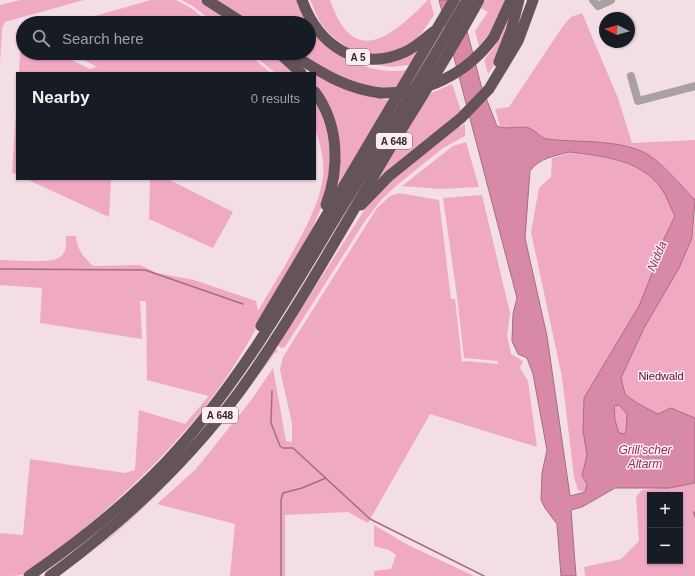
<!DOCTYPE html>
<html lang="en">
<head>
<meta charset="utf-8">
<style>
	:root { --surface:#171b24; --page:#242831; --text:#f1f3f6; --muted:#9ea1a6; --line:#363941 }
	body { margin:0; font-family:Helvetica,sans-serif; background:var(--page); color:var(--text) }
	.controls { position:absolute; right:12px; bottom:12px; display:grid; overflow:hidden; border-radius:0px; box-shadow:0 1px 3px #0004 }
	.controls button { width:36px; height:36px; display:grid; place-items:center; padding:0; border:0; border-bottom:1px solid var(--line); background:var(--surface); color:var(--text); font:20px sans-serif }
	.compass { position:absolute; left:599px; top:12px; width:36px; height:36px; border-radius:50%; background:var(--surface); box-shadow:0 1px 3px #0004; rotate:276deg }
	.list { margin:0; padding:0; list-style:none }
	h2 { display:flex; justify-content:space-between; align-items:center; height:52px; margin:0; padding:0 16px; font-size:17px }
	h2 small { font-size:13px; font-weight:400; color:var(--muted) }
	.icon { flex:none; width:22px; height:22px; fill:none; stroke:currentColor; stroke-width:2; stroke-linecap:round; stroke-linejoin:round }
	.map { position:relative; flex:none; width:695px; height:576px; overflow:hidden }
	.search { position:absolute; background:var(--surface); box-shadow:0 1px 3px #0004; left:16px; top:16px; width:300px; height:44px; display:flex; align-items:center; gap:10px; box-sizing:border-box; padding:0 14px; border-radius:22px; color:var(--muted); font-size:15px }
	.panel { position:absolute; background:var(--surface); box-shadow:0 1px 3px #0004; left:16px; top:72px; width:300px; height:108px; border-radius:0px }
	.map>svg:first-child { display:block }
	.green { fill:#f0a9c3; fill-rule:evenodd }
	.water { fill:#d889a7; stroke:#a66c82; fill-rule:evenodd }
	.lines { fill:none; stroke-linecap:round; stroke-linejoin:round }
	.stream { stroke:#a66c82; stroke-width:1.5 }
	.minor { stroke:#a8a0a2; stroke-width:8 }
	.highway { stroke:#645358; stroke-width:11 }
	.highway-bridge { stroke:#645358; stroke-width:11 }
	.labels { text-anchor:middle; stroke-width:3; stroke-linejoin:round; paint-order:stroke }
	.shield { fill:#fdedf2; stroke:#6e6467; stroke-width:1 }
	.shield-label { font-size:10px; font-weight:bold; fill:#30292b }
	.park-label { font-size:11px; fill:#520c2f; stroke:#fdedf2 }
	.water-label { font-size:12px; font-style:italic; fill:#8c3059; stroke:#fdedf2 }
</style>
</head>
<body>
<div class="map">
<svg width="695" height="576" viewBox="0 0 695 576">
	<rect width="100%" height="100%" fill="#f3dee5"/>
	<g class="green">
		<path d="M20 0H84L5 22 2 28 0 64V5Z"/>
		<path d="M151 0H176L191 8 210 23H70Z"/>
		<path d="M181 0H200L233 23H214L193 6Z"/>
		<path d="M216 0H299C308 12 327 43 338 51 358 67 382 74 407 70L397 87 375 88 343 80 297 53H309V23H251L236 13V11L234 12Z"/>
		<path d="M310 0H330C354 70 392 36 428 0H430L434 15C427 25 421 36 411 43 379 66 344 53 322 25 317 18 314 8 310 0Z"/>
		<path d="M486 0H507L490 34H489L479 46 475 31 488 12 481 8Z"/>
		<path d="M515 0 496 63 488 74 484 60 495 46Z"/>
		<path d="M582 13 618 98 632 143 695 140V200C681 185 659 158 641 151 611 139 578 144 547 139 540 138 534 129 526 127 518 123 509 130 500 126L495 109 509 107 563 26 571 17Z"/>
		<path d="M21 36 23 37V53H57L90 69 97 67 71 53H247L271 73H19Z"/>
		<path d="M422 44 410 65 390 67 372 64Z"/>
		<path d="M251 53H274L295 73H275Z"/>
		<path d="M315 74 375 98 389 100 334 192 338 156 315 87Z"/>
		<path d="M452 84 461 111 371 190 429 94Z"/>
		<path d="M17 97V175L12 172Z"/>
		<path d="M315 101C332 133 334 168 323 202 315 228 296 255 283 279 262 317 242 357 216 392 178 444 130 490 81 531 64 545 40 566 21 575 16 576 6 576 0 576V533L23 535 30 459 125 473 135 470 139 410 185 424 209 396 147 380 146 301H140L142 339 40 323 42 288 0 285V260C12 260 52 264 60 257 67 252 66 244 66 236H76C77 250 83 256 93 266L140 265 157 273 194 280 256 301 258 311C278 276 319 215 323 177 325 158 319 143 315 126 314 118 315 109 315 101Z"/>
		<path d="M465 124V136L443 148 397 185 381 200 365 221 285 347 281 348 278 345 365 209 395 176 459 126 460 127Z"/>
		<path d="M466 142 479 187 439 189 402 186 453 146Z"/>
		<path d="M569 153C601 156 640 160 661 188 667 196 670 207 675 216L661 245 653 271 639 306 584 398 583 431 587 455 582 476 587 484 585 492 578 490 574 477 562 377 531 232 539 188 551 177 552 158Z"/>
		<path d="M26 179H111L109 217Z"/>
		<path d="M150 179H168L233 212 213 248 149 219Z"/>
		<path d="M399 193 439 200 451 299H455L462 362 466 361 498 364V361L464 358 457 296 443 198 482 195 510 313 507 336 511 354 523 361 520 368 528 381 537 447 430 414 368 523 348 512 285 515V576H230L235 524 157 504 196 469 252 399 273 368 286 441 292 442V423L280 370 283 357 377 208 390 196Z"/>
		<path d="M695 217V418L671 408 658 414 637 403 625 393 621 379 644 328 679 268 693 237Z"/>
		<path d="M275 349 278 351 274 354C222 427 166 492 97 549L171 480 203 445 253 382Z"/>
		<path d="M620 405 627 414 626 431 624 434 619 433 615 420 614 406Z"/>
		<path d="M695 484V576H585L584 567 621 559 639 541 636 497 642 490ZM650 495H680V561H650Z"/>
		<path d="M374 525 408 545 474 576H374V571L391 569 396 555 389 550 374 546Z"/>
	</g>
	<path class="water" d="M439 0H459L481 85 497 126C507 130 514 126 524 127 534 127 539 138 547 139 578 143 612 139 641 151 660 159 681 186 695 200L692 238 679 268 644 328 621 378 625 394 637 403 658 414 671 408 695 418V483L669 488H615L582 507 571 510 576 576H561L557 524 545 508 541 500 542 473 547 450 533 374 527 358 518 354 512 341 513 314 517 298ZM569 152C601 156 640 159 661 188 667 196 670 207 675 216L661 245 653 271 639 306 584 398 583 431 587 455 582 476 587 484 585 492 570 496 547 336 525 238 530 171C539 158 555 156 569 152ZM619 405 627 414 626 431 624 434 619 433 615 420 614 406Z"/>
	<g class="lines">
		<g class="stream">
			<path d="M0 269 145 270 243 304"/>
			<path d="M272 391 271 423 280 446 283 448H293L370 519 484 576"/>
			<path d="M694 512 695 517"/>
			<path d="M281 576V500L283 493 302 488 326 478"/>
		</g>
		<g class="minor">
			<path d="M593 0 598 6 611 0"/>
			<path d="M631 76 638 101 695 86"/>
		</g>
		<g class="highway">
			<path d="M207 0 243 23"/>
			<path d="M302 0C318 45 358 73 405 52 416 47 424 39 433 32"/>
			<path d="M494 37 511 0"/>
			<path d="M279 53 301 73"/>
			<path d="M290 53C321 72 343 88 380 93"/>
			<path d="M499 62 511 31 519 0"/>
			<path d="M315 92C339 125 340 168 326 205"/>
			<path d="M361 205 389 176 461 118 489 89 518 41 533 0"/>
			<path d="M261 326 454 0"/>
			<path d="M29 576C80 541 124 506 167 461 235 389 285 302 336 217 380 145 425 73 467 0"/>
			<path d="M50 576C121 524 187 463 240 391 290 322 332 246 376 172 410 114 447 59 479 0"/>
		</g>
		<path class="highway-bridge" d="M380 93C426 94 467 74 494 37"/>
	</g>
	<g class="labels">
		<g class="shield">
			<rect x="346" y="49" width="24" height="16" rx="3"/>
			<rect x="376" y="133" width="36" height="16" rx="3"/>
			<rect x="202" y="407" width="36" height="16" rx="3"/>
		</g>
		<g class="shield-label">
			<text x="358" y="61">A 5</text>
			<text x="394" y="145">A 648</text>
			<text x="220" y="419">A 648</text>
		</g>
		<g class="park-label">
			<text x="661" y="380">Niedwald</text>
		</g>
		<g class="water-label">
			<text transform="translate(657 256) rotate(-66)" y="4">Nidda</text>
			<text x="645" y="454">Grill’scher<tspan x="645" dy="14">Altarm</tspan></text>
		</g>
	</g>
</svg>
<div class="controls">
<button>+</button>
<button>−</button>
</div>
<svg class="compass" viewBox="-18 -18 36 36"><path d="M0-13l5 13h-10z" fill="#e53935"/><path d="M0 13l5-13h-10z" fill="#9ea1a6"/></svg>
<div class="search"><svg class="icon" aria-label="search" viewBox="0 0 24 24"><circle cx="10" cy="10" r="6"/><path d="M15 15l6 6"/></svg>Search here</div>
<section class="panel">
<h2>Nearby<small>0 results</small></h2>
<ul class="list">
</ul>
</section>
</div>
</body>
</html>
